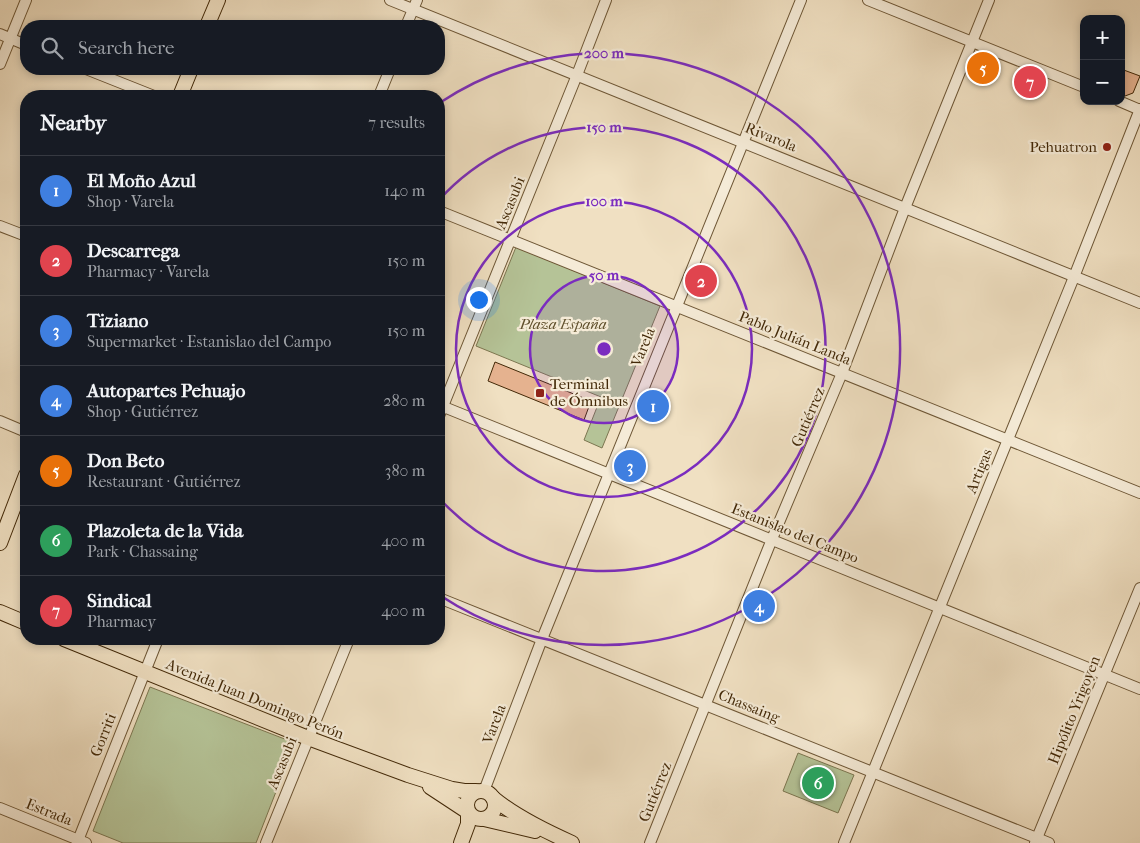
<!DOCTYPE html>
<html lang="en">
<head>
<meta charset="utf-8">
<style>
	:root { --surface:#171b24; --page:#242831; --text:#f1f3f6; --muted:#9ea1a6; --line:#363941; --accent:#8c9099 }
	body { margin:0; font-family:"IM FELL French Canon",serif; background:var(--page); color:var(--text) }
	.controls { position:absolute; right:15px; top:15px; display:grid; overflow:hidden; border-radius:10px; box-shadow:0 2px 8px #0003 }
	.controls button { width:45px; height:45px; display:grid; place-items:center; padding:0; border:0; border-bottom:1px solid var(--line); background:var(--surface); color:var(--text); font:25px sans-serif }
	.you { position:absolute; left:478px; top:299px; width:18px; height:18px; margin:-12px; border:4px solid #fff; border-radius:50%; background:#1a73e8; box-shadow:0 0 0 8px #1a73e833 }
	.badge { display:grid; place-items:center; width:32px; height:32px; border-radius:50%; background:var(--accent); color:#fff; font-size:16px; font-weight:700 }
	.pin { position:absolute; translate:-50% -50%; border:2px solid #fff; box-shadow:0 1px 5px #0006 }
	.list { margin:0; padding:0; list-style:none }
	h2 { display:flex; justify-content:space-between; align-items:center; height:65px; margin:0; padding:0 20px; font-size:21px }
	h2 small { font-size:16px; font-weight:400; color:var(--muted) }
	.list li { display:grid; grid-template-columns:32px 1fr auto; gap:15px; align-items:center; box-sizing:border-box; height:70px; padding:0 20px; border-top:1px solid var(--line) }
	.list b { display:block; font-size:19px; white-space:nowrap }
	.list p { margin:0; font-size:16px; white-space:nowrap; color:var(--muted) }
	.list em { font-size:16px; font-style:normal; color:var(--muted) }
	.icon { flex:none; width:28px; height:28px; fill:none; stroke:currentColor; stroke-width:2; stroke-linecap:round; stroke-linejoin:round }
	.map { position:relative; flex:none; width:1140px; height:843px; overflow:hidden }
	.search { position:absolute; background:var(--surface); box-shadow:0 2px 8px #0003; left:20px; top:20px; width:425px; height:55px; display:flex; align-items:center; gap:12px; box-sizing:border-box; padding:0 18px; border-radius:20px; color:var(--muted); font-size:19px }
	.panel { position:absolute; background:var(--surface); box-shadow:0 2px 8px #0003; left:20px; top:90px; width:425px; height:555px; border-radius:20px }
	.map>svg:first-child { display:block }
	.green { fill:#b5c397; stroke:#7c7650 }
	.building { fill:#e5b28f; stroke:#432908 }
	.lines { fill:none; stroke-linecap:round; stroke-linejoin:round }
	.minor-casing { stroke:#6e5736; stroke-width:12 }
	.major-casing { stroke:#432908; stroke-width:16 }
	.minor { stroke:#f5ebd7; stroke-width:10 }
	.major { stroke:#f0e0c2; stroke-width:14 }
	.ring { fill:none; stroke:#7b2cbf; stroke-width:2.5 }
	.poi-dot { fill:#8f2418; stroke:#f5ebd7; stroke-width:2 }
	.labels { text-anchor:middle; stroke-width:4.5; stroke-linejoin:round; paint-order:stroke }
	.street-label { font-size:15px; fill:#432908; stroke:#f5ebd7 }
	.poi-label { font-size:15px; fill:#432908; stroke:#f5ebd7; text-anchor:end }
	.park-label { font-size:15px; font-style:italic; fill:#60502c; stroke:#f5ebd7 }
	.centre { fill:#7b2cbf; stroke:#f5ebd7; stroke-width:2.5 }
	.ring-label { font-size:15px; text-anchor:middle; font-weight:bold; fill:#7b2cbf; stroke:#f5ebd7; stroke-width:4.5; stroke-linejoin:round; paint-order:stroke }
</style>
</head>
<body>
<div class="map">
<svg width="1140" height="843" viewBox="0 0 1140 843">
	<rect width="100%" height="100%" fill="#f0e0c2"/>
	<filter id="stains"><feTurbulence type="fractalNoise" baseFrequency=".004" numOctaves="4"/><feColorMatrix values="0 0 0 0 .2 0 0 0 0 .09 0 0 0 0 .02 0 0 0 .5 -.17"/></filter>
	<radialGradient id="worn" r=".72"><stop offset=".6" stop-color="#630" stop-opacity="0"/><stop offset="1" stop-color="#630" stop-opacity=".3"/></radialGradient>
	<g class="green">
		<path d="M516 247 660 306 602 448 584 440 601 397 476 346Z"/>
		<path d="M150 687 295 743 256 843H123L93 831Z"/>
		<path d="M798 753 854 775 838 813 783 791Z"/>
	</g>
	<g class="building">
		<path d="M1121 69 1140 76 1133 93 1125 96 1121 95Z"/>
		<path d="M495 362 591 401 584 420 488 381Z"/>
	</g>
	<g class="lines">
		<g class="minor-casing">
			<g id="minor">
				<path d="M390 0 1140 303"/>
				<path d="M868 0 1084 87"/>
				<path d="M406 26 417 0"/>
				<path d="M0 34 26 45"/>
				<path d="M0 64 26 0"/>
				<path d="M86 69 154 96"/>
				<path d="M379 96 390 69"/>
				<path d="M1119 101 1140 110"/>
				<path d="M439 211 1140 493"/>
				<path d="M0 226 26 236"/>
				<path d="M439 405 1140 689"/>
				<path d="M439 416 577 75 606 0"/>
				<path d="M0 421 26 432"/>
				<path d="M439 598 1049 843"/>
				<path d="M484 791 542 639 801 0"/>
				<path d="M0 808 86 843"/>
				<path d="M77 843 158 639"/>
				<path d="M266 843 349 639"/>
				<path d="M650 843 772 539 842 373 905 208 989 0"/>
				<path d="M844 843 1074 277 1140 109"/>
				<path d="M1035 843 1140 588"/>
			</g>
		</g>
		<g class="major-casing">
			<g id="major">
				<path d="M207 26 218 0"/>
				<path d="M180 96 191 69"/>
				<path d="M0 543 26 475"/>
				<path d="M0 612 26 623"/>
				<path d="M64 639 308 738 408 775 452 789 464 791H476"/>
				<path d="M430 787 468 812"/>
				<circle cx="481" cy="805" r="14"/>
				<path d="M493 798C516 817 545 831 572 843"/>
				<path d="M484 819 535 831"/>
				<path d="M461 843 468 824V813"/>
			</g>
		</g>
		<use href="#minor" class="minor"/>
		<use href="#major" class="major"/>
	</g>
	<circle cx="604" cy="349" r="74" fill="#7b2cbf" fill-opacity=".12"/>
	<g class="ring">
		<circle cx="604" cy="349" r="74"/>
		<circle cx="604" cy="349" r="148"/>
		<path d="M439 200A222 222 0 1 1 439 498"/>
		<path d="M441 102A296 296 0 1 1 441 596"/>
	</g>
	<g class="poi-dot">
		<circle cx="1107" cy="147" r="5"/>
		<rect x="535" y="388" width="10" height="10" rx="2.5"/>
	</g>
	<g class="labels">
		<g class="street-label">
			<text transform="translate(771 137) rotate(22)" y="5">Rivarola</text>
			<text transform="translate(510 203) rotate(-68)" y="5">Ascasubi</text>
			<text transform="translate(795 338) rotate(22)" y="5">Pablo Julián Landa</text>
			<text transform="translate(643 347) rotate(-68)" y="5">Varela</text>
			<text transform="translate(808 417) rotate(-67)" y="5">Gutiérrez</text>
			<text transform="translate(979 471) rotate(-68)" y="5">Artigas</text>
			<text transform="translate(795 533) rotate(22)" y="5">Estanislao del Campo</text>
			<text transform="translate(255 699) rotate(22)" y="5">Avenida Juan Domingo Perón</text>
			<text transform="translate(749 706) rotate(22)" y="5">Chassaing</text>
			<text transform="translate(1074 710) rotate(-68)" y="5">Hipólito Yrigoyen</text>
			<text transform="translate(494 724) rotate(-69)" y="5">Varela</text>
			<text transform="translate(103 735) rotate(-68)" y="5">Gorriti</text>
			<text transform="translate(282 763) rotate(-68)" y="5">Ascasubi</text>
			<text transform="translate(655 792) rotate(-68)" y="5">Gutiérrez</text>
			<text transform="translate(49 812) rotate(22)" y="5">Estrada</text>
		</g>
		<g class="poi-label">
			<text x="1097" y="152">Pehuatron</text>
			<text x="550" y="389" text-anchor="start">Terminal<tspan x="550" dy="17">de Ómnibus</tspan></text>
		</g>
		<g class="park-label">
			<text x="563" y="329">Plaza España</text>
		</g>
	</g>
	<circle cx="604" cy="349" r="8" class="centre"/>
	<g class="ring-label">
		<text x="604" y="58">200 m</text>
		<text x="604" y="132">150 m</text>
		<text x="604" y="206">100 m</text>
		<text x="604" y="280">50 m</text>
	</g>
	<rect width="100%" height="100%" filter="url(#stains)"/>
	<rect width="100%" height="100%" fill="url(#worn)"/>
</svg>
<div class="controls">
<button>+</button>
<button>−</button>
</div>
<div class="you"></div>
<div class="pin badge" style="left:653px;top:406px;background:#3f7fe0">1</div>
<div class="pin badge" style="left:701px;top:281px;background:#e0444e">2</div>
<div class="pin badge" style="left:630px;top:466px;background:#3f7fe0">3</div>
<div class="pin badge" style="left:759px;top:606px;background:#3f7fe0">4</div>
<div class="pin badge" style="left:983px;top:68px;background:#e8710a">5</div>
<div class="pin badge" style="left:818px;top:783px;background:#2e9e5b">6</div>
<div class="pin badge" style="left:1030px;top:82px;background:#e0444e">7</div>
<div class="search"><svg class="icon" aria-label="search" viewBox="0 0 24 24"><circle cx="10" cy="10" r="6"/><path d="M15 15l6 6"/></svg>Search here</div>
<section class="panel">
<h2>Nearby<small>7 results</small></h2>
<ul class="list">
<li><span class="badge" style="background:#3f7fe0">1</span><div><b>El Moño Azul</b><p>Shop · Varela</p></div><em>140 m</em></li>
<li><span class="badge" style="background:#e0444e">2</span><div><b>Descarrega</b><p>Pharmacy · Varela</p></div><em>150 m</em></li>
<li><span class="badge" style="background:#3f7fe0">3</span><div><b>Tiziano</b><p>Supermarket · Estanislao del Campo</p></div><em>150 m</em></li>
<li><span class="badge" style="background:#3f7fe0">4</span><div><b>Autopartes Pehuajo</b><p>Shop · Gutiérrez</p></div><em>280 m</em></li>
<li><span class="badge" style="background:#e8710a">5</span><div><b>Don Beto</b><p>Restaurant · Gutiérrez</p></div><em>380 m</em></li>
<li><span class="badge" style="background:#2e9e5b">6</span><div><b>Plazoleta de la Vida</b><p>Park · Chassaing</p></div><em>400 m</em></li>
<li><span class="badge" style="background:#e0444e">7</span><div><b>Sindical</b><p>Pharmacy</p></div><em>400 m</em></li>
</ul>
</section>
</div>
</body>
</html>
